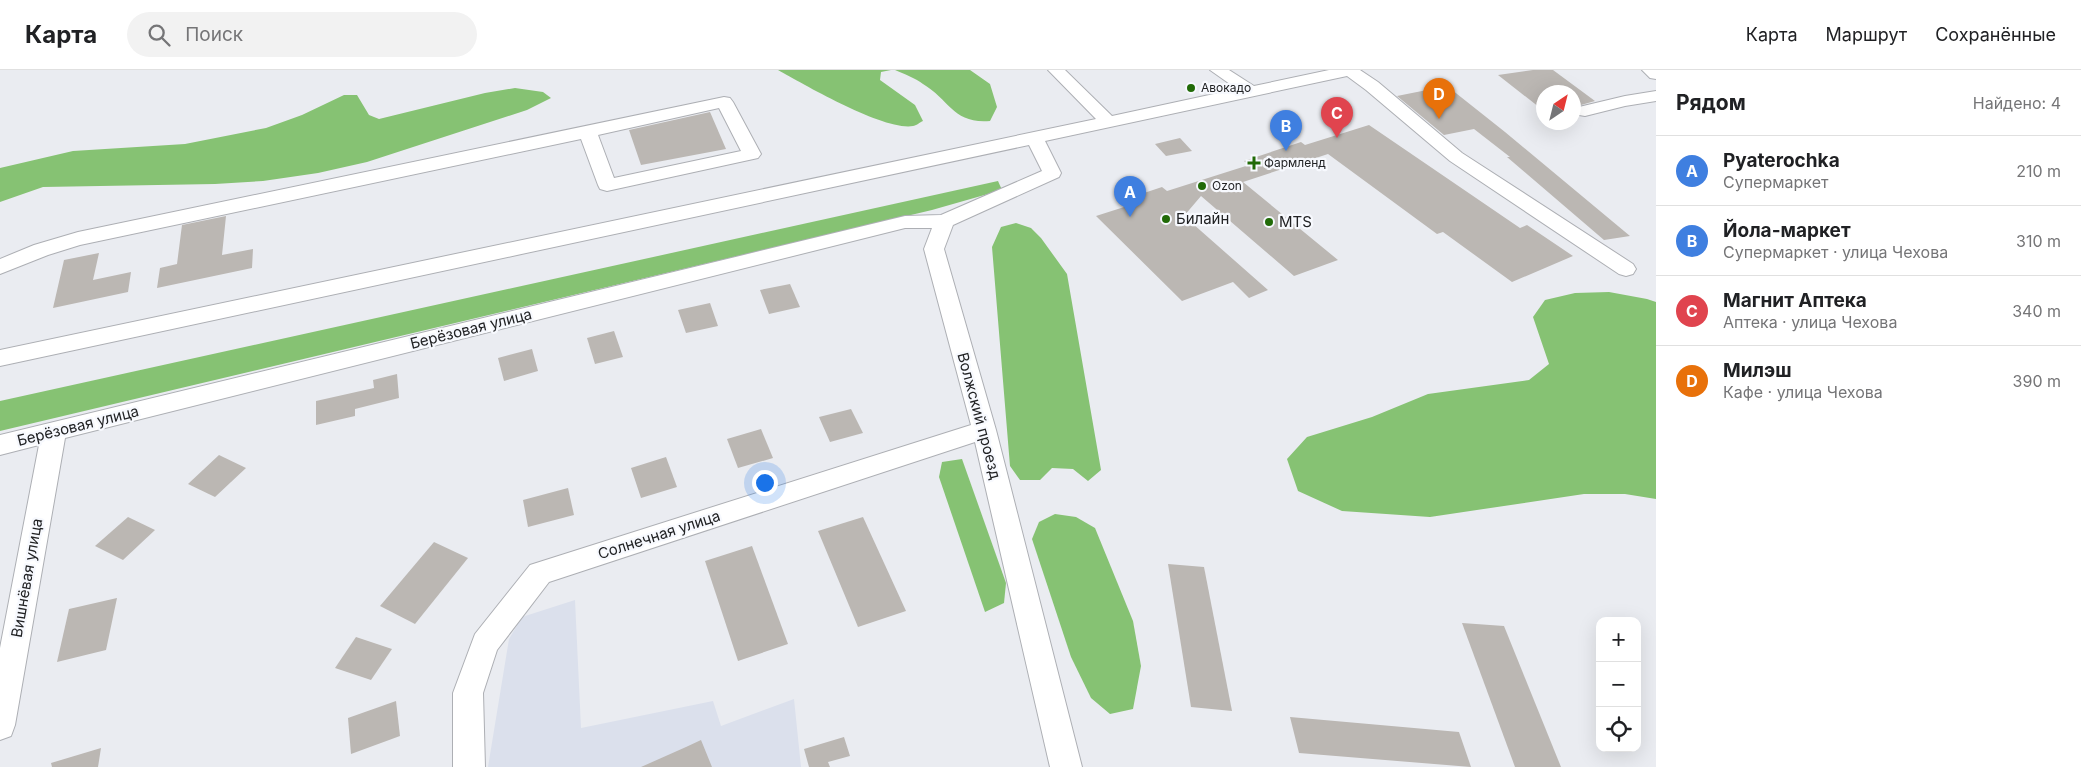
<!DOCTYPE html>
<html lang="ru">
<head>
<meta charset="utf-8">
<style>
	:root { --surface:#fff; --page:#f2f2f2; --text:#202124; --muted:#757577; --line:#e0e0e0; --accent:#216a07 }
	body { margin:0; font-family:Inter,sans-serif; background:var(--page); color:var(--text) }
	.controls { position:absolute; right:15px; bottom:15px; display:grid; overflow:hidden; border-radius:10px; box-shadow:0 5px 20px #0002 }
	.controls button { width:45px; height:45px; display:grid; place-items:center; padding:0; border:0; border-bottom:1px solid var(--line); background:var(--surface); color:var(--text); font:25px sans-serif }
	.compass { position:absolute; left:1536px; top:15px; width:45px; height:45px; border-radius:50%; background:var(--surface); box-shadow:0 5px 20px #0002; rotate:35deg }
	.you { position:absolute; left:764px; top:412px; width:18px; height:18px; margin:-12px; border:4px solid #fff; border-radius:50%; background:#1a73e8; box-shadow:0 0 0 8px #1a73e833 }
	.badge { display:grid; place-items:center; width:32px; height:32px; border-radius:50%; background:var(--accent); color:#fff; font-size:16px; font-weight:700 }
	.pin { position:absolute; translate:-50% -41px; filter:drop-shadow(0 1px 2px #0008) }
	.pin::after { content:''; position:absolute; top:26px; width:18px; height:15px; background:inherit; clip-path:polygon(0 0,100% 0,50% 100%) }
	.list { margin:0; padding:0; list-style:none }
	h2 { display:flex; justify-content:space-between; align-items:center; height:65px; margin:0; padding:0 20px; font-size:21px }
	h2 small { font-size:16px; font-weight:400; color:var(--muted) }
	.list li { display:grid; grid-template-columns:32px 1fr auto; gap:15px; align-items:center; box-sizing:border-box; height:70px; padding:0 20px; border-top:1px solid var(--line) }
	.list b { display:block; font-size:19px; white-space:nowrap }
	.list p { margin:0; font-size:16px; white-space:nowrap; color:var(--muted) }
	.list em { font-size:16px; font-style:normal; color:var(--muted) }
	.icon { flex:none; width:28px; height:28px; fill:none; stroke:currentColor; stroke-width:2; stroke-linecap:round; stroke-linejoin:round }
	.map { position:relative; flex:none; width:1656px; height:697px; overflow:hidden }
	header { display:flex; align-items:center; gap:30px; box-sizing:border-box; height:70px; padding:0 25px; background:var(--surface); border-bottom:1px solid var(--line) }
	header strong { font-size:24px }
	nav { display:flex; gap:28px; margin-inline-start:auto; font-size:18px }
	.search { width:350px; height:45px; background:var(--page); display:flex; align-items:center; gap:12px; box-sizing:border-box; padding:0 18px; border-radius:28px; color:var(--muted); font-size:19px }
	main { display:flex }
	aside { flex:1; background:var(--surface) }
	.map>svg:first-child { display:block }
	.built { fill:#dbe0ec }
	.forest { fill:#86c273 }
	.building { fill:#bbb7b3 }
	.lines { fill:none; stroke-linecap:round; stroke-linejoin:round }
	.minor-casing { stroke:#adafb4; stroke-width:2 }
	.minor { fill:#fff; fill-rule:evenodd }
	.poi-dot { fill:#216a07; stroke:#f7f9fe; stroke-width:2 }
	.labels { text-anchor:middle; stroke-width:4.5; stroke-linejoin:round; paint-order:stroke }
	.far-poi-label { font-size:12px; fill:#212224; stroke:#f7f9fe; text-anchor:start }
	.poi-label { font-size:15px; fill:#212224; stroke:#f7f9fe; text-anchor:start }
	.street-label { font-size:15px; fill:#212224; stroke:#f7f9fe }
</style>
</head>
<body>
<header>
<strong>Карта</strong>
<div class="search"><svg class="icon" aria-label="search" viewBox="0 0 24 24"><circle cx="10" cy="10" r="6"/><path d="M15 15l6 6"/></svg>Поиск</div>
<nav><a>Карта</a><a>Маршрут</a><a>Сохранённые</a></nav>
</header>
<main>
<div class="map">
<svg width="1656" height="697" viewBox="0 0 1656 697">
	<rect width="100%" height="100%" fill="#eaecf1"/>
	<path class="built" d="M575 530 581 658 713 631 721 656 794 629 801 697H488L509 569 522 547Z"/>
	<g class="forest">
		<path d="M778 0H891L881 2 880 10 915 35 923 51C920 52 916 56 913 56 884 61 805 15 778 0Z"/>
		<path d="M895 0H970L990 14 997 37 990 51C953 54 950 30 923 14 915 8 904 4 895 0Z"/>
		<path d="M515 18 543 22 551 28 527 40 367 92 318 103 263 111 215 114 43 117 0 132V98L73 81 185 74 266 58 302 45 344 25H357L369 45 379 49 485 23Z"/>
		<path d="M998 111 1002 120 932 140 0 361V331Z"/>
		<path d="M1016 153 1031 158 1041 168 1067 204 1101 400 1088 411 1073 399 1052 398 1040 410H1020L1010 396 992 177 1001 157Z"/>
		<path d="M1609 222 1647 229 1656 232V429L1625 424H1584L1430 447 1342 441 1298 421 1287 389 1307 367 1372 347 1428 324 1529 310 1549 294 1533 247 1545 230 1575 223Z"/>
		<path d="M962 389 1006 513 1004 533 985 542 939 407 942 392Z"/>
		<path d="M1055 444 1076 447 1095 458 1133 551 1141 596 1133 639 1110 644 1091 628 1071 587 1032 469 1039 452Z"/>
	</g>
	<g class="building">
		<path d="M1533 0H1553L1595 31 1574 37V22H1544V41L1498 5Z"/>
		<path d="M1447 16 1505 62 1630 166 1604 170 1507 87H1510L1474 59 1444 65 1397 26Z"/>
		<path d="M710 42 726 79 641 95 629 60Z"/>
		<path d="M1369 55 1520 158 1527 155 1573 186 1512 212 1443 162 1437 164 1328 84 1243 112 1338 190 1294 206 1201 126 1184 146 1268 220 1249 228 1233 212 1182 231 1096 146 1143 131 1138 125 1162 117 1167 121 1249 95 1244 91 1301 72 1305 75Z"/>
		<path d="M1180 68 1192 81 1166 86 1155 74Z"/>
		<path d="M226 146 222 185 253 179 252 198 157 218 160 198 177 194 182 155Z"/>
		<path d="M99 183 93 210 131 202 128 222 53 238 64 190Z"/>
		<path d="M790 214 800 237 769 244 760 220Z"/>
		<path d="M710 233 718 256 686 263 678 240Z"/>
		<path d="M614 261 623 287 595 294 587 268Z"/>
		<path d="M532 279 538 301 504 311 498 288Z"/>
		<path d="M397 304 399 328 355 339V346L316 355V331L374 318 373 310Z"/>
		<path d="M851 339 863 363 830 372 819 347Z"/>
		<path d="M761 359 773 388 738 398 727 369Z"/>
		<path d="M219 385 246 398 215 427 188 414Z"/>
		<path d="M666 387 677 417 641 428 631 398Z"/>
		<path d="M568 418 574 445 528 457 523 430Z"/>
		<path d="M128 447 155 460 123 490 95 476Z"/>
		<path d="M863 447 906 541 858 557 818 461Z"/>
		<path d="M434 472 468 488 415 554 380 536Z"/>
		<path d="M752 476 788 574 738 591 705 491Z"/>
		<path d="M1168 494 1204 497 1232 641 1191 637Z"/>
		<path d="M117 528 106 580 57 592 69 539Z"/>
		<path d="M1462 553 1504 556 1561 697H1515Z"/>
		<path d="M356 567 392 579 371 610 335 598Z"/>
		<path d="M396 631 400 666 351 684 348 648Z"/>
		<path d="M1290 647 1459 662 1471 697 1299 683Z"/>
		<path d="M844 667 850 686 828 692 830 697H809L804 679Z"/>
		<path d="M701 670 712 697H641L686 677Z"/>
		<path d="M101 678 98 697H52L51 693Z"/>
	</g>
	<g class="lines">
		<g class="minor-casing">
			<g id="minor">
				<path d="M1048 0H1065L1112 46 1237 19 1210 0H1229L1254 16 1329 0H1360L1378 12 1462 83 1633 194 1636 199 1633 204 1626 206 1619 204 1450 91 1366 20 1347 6 1045 71 1061 103 1059 107 953 155 944 179 996 360 1082 697H1050L975 372 549 512 497 580 483 623 485 697H453V623L475 564 530 495 971 355 924 179 932 158H905L65 368 15 655 11 666 0 670V578L39 375 0 385V365L905 146 941 145 1042 101 1029 75 0 296V280L1096 49Z"/>
				<path d="M1642 0H1656V9L1650 8Z"/>
				<path d="M1656 21V31L1625 36 1585 46 1579 45 1576 41 1579 37 1625 26Z"/>
				<path d="M724 27 730 28 733 32 761 84 758 88 607 121 600 119 598 115 581 69 80 175 48 185 0 204V189L34 175 78 162ZM719 38 741 81 614 108 598 65Z"/>
			</g>
		</g>
		<use href="#minor" class="minor"/>
	</g>
	<g class="poi-dot">
		<circle cx="1191" cy="18" r="5"/>
		<path d="M1251.5 85.5h5v5h5v5h-5v5h-5v-5h-5v-5h5z"/>
		<circle cx="1202" cy="116" r="5"/>
		<circle cx="1166" cy="149" r="5"/>
		<circle cx="1269" cy="152" r="5"/>
	</g>
	<g class="labels">
		<g class="far-poi-label">
			<text x="1201" y="22">Авокадо</text>
			<text x="1264" y="97">Фармленд</text>
			<text x="1212" y="120">Ozon</text>
		</g>
		<g class="poi-label">
			<text x="1176" y="154">Билайн</text>
			<text x="1279" y="157">MTS</text>
		</g>
		<g class="street-label">
			<text transform="translate(471 259) rotate(-14)" y="5">Берёзовая улица</text>
			<text transform="translate(979 346) rotate(75)" y="5">Волжский проезд</text>
			<text transform="translate(78 356) rotate(-14)" y="5">Берёзовая улица</text>
			<text transform="translate(659 465) rotate(-18)" y="5">Солнечная улица</text>
			<text transform="translate(27 508) rotate(-80)" y="5">Вишнёвая улица</text>
		</g>
	</g>
</svg>
<div class="controls">
<button>+</button>
<button>−</button>
<button><svg class="icon" aria-label="locate" viewBox="0 0 24 24"><circle cx="12" cy="12" r="6"/><path d="M12 2v4M12 18v4M2 12h4M18 12h4"/></svg></button>
</div>
<svg class="compass" viewBox="-18 -18 36 36"><path d="M0-13l5 13h-10z" fill="#e53935"/><path d="M0 13l5-13h-10z" fill="#757577"/></svg>
<div class="you"></div>
<div class="pin badge" style="left:1130px;top:147px;background:#3f7fe0">A</div>
<div class="pin badge" style="left:1286px;top:81px;background:#3f7fe0">B</div>
<div class="pin badge" style="left:1337px;top:68px;background:#e0444e">C</div>
<div class="pin badge" style="left:1439px;top:49px;background:#e8710a">D</div>
</div>
<aside>
<h2>Рядом<small>Найдено: 4</small></h2>
<ul class="list">
<li><span class="badge" style="background:#3f7fe0">A</span><div><b>Pyaterochka</b><p>Супермаркет</p></div><em>210 m</em></li>
<li><span class="badge" style="background:#3f7fe0">B</span><div><b>Йола-маркет</b><p>Супермаркет · улица Чехова</p></div><em>310 m</em></li>
<li><span class="badge" style="background:#e0444e">C</span><div><b>Магнит Аптека</b><p>Аптека · улица Чехова</p></div><em>340 m</em></li>
<li><span class="badge" style="background:#e8710a">D</span><div><b>Милэш</b><p>Кафе · улица Чехова</p></div><em>390 m</em></li>
</ul>
</aside>
</main>
</body>
</html>
